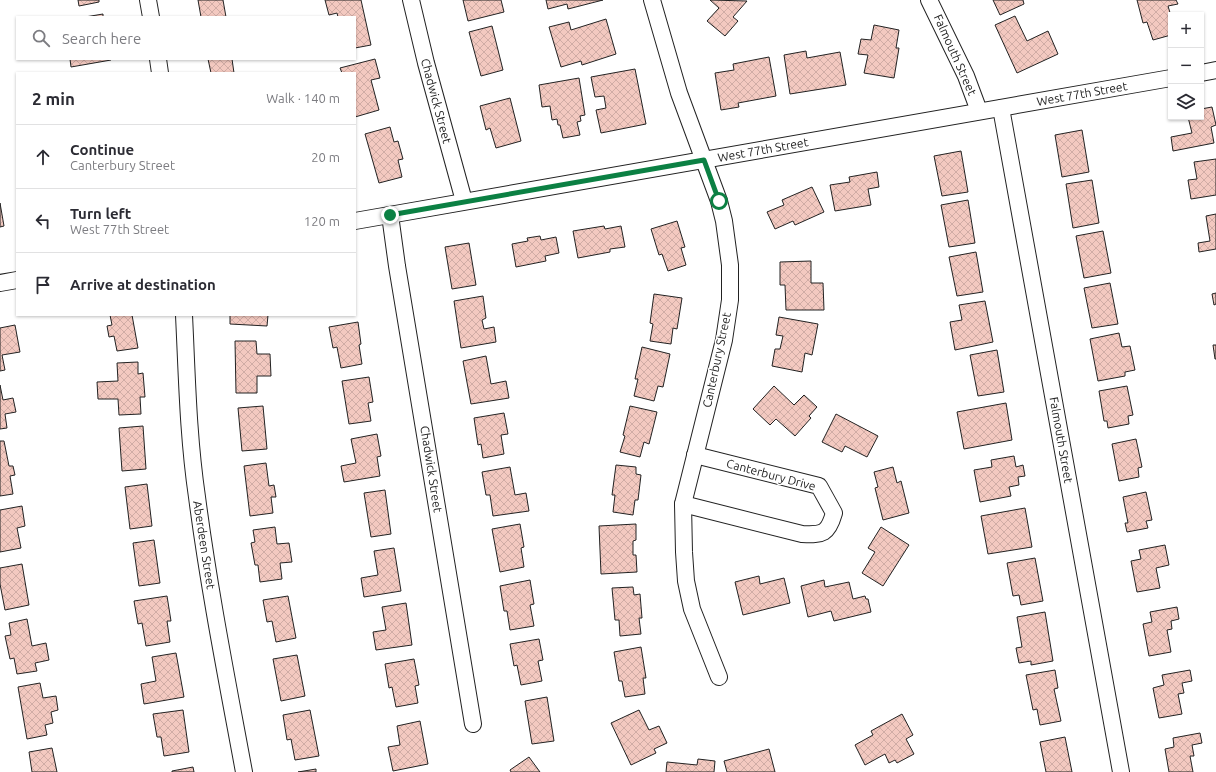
<!DOCTYPE html>
<html lang="en">
<head>
<meta charset="utf-8">
<style>
	:root { --surface:#fff; --page:#f7f7f7; --text:#2b2b33; --muted:#7c7c81; --line:#e1e1e2 }
	body { margin:0; font-family:Ubuntu,sans-serif; background:var(--page); color:var(--text) }
	.controls { position:absolute; right:12px; top:12px; display:grid; overflow:hidden; border-radius:0px; box-shadow:0 1px 3px #0004 }
	.controls button { width:36px; height:36px; display:grid; place-items:center; padding:0; border:0; border-bottom:1px solid var(--line); background:var(--surface); color:var(--text); font:20px sans-serif }
	.stop { position:absolute; width:12px; height:12px; margin:-9px; border:3px solid #0b8043; border-radius:50%; background:#fff }
	.stop.end { background:#0b8043; border-color:#fff; box-shadow:0 1px 4px #0008 }
	.list { margin:0; padding:0; list-style:none }
	h2 { display:flex; justify-content:space-between; align-items:center; height:52px; margin:0; padding:0 16px; font-size:17px }
	h2 small { font-size:13px; font-weight:400; color:var(--muted) }
	.list li { display:grid; grid-template-columns:26px 1fr auto; gap:12px; align-items:center; box-sizing:border-box; height:64px; padding:0 16px; border-top:1px solid var(--line) }
	.list b { display:block; font-size:15px; white-space:nowrap }
	.list p { margin:0; font-size:13px; white-space:nowrap; color:var(--muted) }
	.list em { font-size:13px; font-style:normal; color:var(--muted) }
	.icon { flex:none; width:22px; height:22px; fill:none; stroke:currentColor; stroke-width:2; stroke-linecap:round; stroke-linejoin:round }
	.map { position:relative; flex:none; width:1216px; height:772px; overflow:hidden }
	.search { position:absolute; background:var(--surface); box-shadow:0 1px 3px #0004; left:16px; top:16px; width:340px; height:44px; display:flex; align-items:center; gap:10px; box-sizing:border-box; padding:0 14px; border-radius:0px; color:var(--muted); font-size:15px }
	.panel { position:absolute; background:var(--surface); box-shadow:0 1px 3px #0004; left:16px; top:72px; width:340px; height:244px; border-radius:0px }
	.map>svg:first-child { display:block }
	.building { fill:url(#building-cross-hatch); stroke:#222 }
	.lines { fill:none; stroke-linecap:round; stroke-linejoin:round }
	.minor-casing { stroke:#222; stroke-width:18 }
	.minor { stroke:#fff; stroke-width:16 }
	.route { stroke:#0b8043; stroke-width:5 }
	.labels { text-anchor:middle; stroke-width:3; stroke-linejoin:round; paint-order:stroke }
	.street-label { font-size:12px; fill:#222; stroke:#fff }
</style>
</head>
<body>
<div class="map">
<svg width="1216" height="772" viewBox="0 0 1216 772">
	<defs>
		<pattern id="building-cross-hatch" width="8" height="8" patternUnits="userSpaceOnUse"><rect width="8" height="8" fill="#f3c9c0"/><path d="M0 0l8 8M0 8l8-8" fill="none" stroke="#d0aca5"/></pattern>
	</defs>
	<rect width="100%" height="100%" fill="#fff"/>
	<g class="building">
		<path d="M78 0H99V2L79 6Z"/>
		<path d="M198 0H223L226 17H201Z"/>
		<path d="M325 0H361L371 45 355 48V17H338L337 13 329 15Z"/>
		<path d="M463 0H501L504 12 468 21Z"/>
		<path d="M546 0H603L568 9 567 4 548 9Z"/>
		<path d="M710 0 747 1 733 17 738 21 725 36 707 21 719 8Z"/>
		<path d="M993 0H1023L1024 4 1000 15Z"/>
		<path d="M1137 0H1176L1178 4 1168 6 1171 16V35L1153 40 1147 22 1143 23Z"/>
		<path d="M103 14V17H85Z"/>
		<path d="M1015 16 1027 41 1048 31 1058 54 1017 73 995 25Z"/>
		<path d="M606 19 616 54 582 65 581 61 561 67 549 27 569 22 571 30Z"/>
		<path d="M874 25 899 30 896 48H899L894 78 864 73 868 55 858 54 861 39 871 40Z"/>
		<path d="M492 26 503 70 481 76 469 32Z"/>
		<path d="M806 51 807 58 840 52 846 85 790 94 784 55Z"/>
		<path d="M769 57 776 96 738 103 739 107 721 110 715 73 734 70 733 64Z"/>
		<path d="M70 59H111V60L71 67Z"/>
		<path d="M208 59H232L234 73H211Z"/>
		<path d="M375 59 380 78 371 80 379 110 355 117V73H342L340 68Z"/>
		<path d="M635 69 646 124 601 133 596 110 606 108 604 96 595 97 591 77Z"/>
		<path d="M579 78 585 115 580 116 581 121 577 122 580 135 563 138 560 125H558L557 119 552 120 550 106 542 107 539 85Z"/>
		<path d="M510 98 521 141 496 148 490 128 486 130 480 106Z"/>
		<path d="M1212 107 1216 125 1211 127 1214 143 1173 151 1171 137 1192 133 1188 117H1201V109Z"/>
		<path d="M390 127 394 142 398 141 403 159 398 160 402 177 379 183 365 134Z"/>
		<path d="M1082 130 1089 172 1062 177 1055 135Z"/>
		<path d="M961 151 968 192 942 196 934 156Z"/>
		<path d="M1216 159V195L1191 199 1188 180 1197 179 1194 162Z"/>
		<path d="M877 172 879 187 868 189 871 205 835 211 830 185 850 182 849 177Z"/>
		<path d="M1092 180 1099 223 1073 228 1066 184Z"/>
		<path d="M812 187 824 212 795 225 793 221 775 229 767 212 784 205 782 200Z"/>
		<path d="M968 200 975 243 949 247 941 205Z"/>
		<path d="M0 203 4 226 0 227Z"/>
		<path d="M1216 214V249L1199 252 1198 243 1210 241 1206 216Z"/>
		<path d="M677 221 685 247 681 248 686 265 668 271 662 254 659 255 651 229Z"/>
		<path d="M604 226 605 229 621 226 625 247 610 249V252L578 258 573 231Z"/>
		<path d="M1103 231 1111 273 1084 278 1076 236Z"/>
		<path d="M540 236 541 240 556 237 559 253 545 256 546 261 516 267 512 244 528 241 527 238Z"/>
		<path d="M469 243 476 285 452 289 445 247Z"/>
		<path d="M976 252 983 292 957 296 949 257Z"/>
		<path d="M811 261V283H823L824 310H786L785 285H780V262Z"/>
		<path d="M1110 283 1118 324 1092 328 1084 288Z"/>
		<path d="M1216 293V304L1214 305 1212 294Z"/>
		<path d="M654 294 682 298 677 329 673 328 671 344 650 341 653 324 650 323Z"/>
		<path d="M483 296 486 318 482 320 484 329 494 327 496 342 461 348 454 301Z"/>
		<path d="M985 301 993 342 955 350 950 322 962 320 959 305Z"/>
		<path d="M110 315H132L138 348 117 351 114 336 109 337 107 326 112 325Z"/>
		<path d="M230 315H268L267 326 230 324Z"/>
		<path d="M779 317 818 324 812 355 805 353 802 372 772 366 775 349H780L783 336 776 335Z"/>
		<path d="M358 322 361 344 359 345 362 364 341 368 337 347 333 348 329 327Z"/>
		<path d="M15 325 20 352 2 355 5 370 0 371V328Z"/>
		<path d="M1119 333 1122 347 1130 346 1135 370 1125 372V376L1098 381 1090 339Z"/>
		<path d="M235 341H256L257 354H270L271 376H257V393H236Z"/>
		<path d="M1213 345H1216V359H1215Z"/>
		<path d="M642 347 670 354 663 387 658 386 654 401 634 396 638 379H635Z"/>
		<path d="M997 350 1004 392 978 396 970 355Z"/>
		<path d="M486 356 491 384 506 381 509 398 471 404 463 361Z"/>
		<path d="M138 362V374L143 373 145 397H140L141 414 119 415 118 399H98L97 382 118 381 117 363Z"/>
		<path d="M369 377 373 402 368 403 371 421 349 424 342 381Z"/>
		<path d="M0 385 3 400 13 398 16 412 5 414 7 428 0 429Z"/>
		<path d="M774 386 794 405 804 395 817 407 809 416 811 418 795 436 776 419 770 425 753 409Z"/>
		<path d="M1127 386 1133 415 1128 416 1129 424 1108 428 1107 421H1104L1099 391Z"/>
		<path d="M1006 403 1012 440 964 449 957 412Z"/>
		<path d="M263 406 267 449 242 451 238 408Z"/>
		<path d="M630 406 657 412 649 444 644 442 640 457 620 452 625 436 623 435Z"/>
		<path d="M504 413 508 434 501 435 504 454 483 458 481 444 478 445 474 418Z"/>
		<path d="M836 414 878 436 867 457 845 446 842 452 822 442Z"/>
		<path d="M143 426 146 469 122 471 119 428Z"/>
		<path d="M377 434 381 456 377 457 380 476 344 482 341 466 356 463 351 439Z"/>
		<path d="M1136 439 1142 467 1138 468 1139 477 1119 481 1112 444Z"/>
		<path d="M0 441H4L9 466H13L15 475 10 476 13 494 0 496Z"/>
		<path d="M1014 456 1016 467 1023 465 1025 476 1018 477 1019 485 1009 487 1011 496 980 502 974 470 992 467 991 460Z"/>
		<path d="M266 463 269 486 274 485 276 497H271L273 513 250 516 244 466Z"/>
		<path d="M616 465 636 467V474L641 475 638 500H635L633 515 613 512 615 495H612Z"/>
		<path d="M510 467 515 495 526 493 529 511 493 516 490 495H486L482 472Z"/>
		<path d="M893 467 897 483 901 481 909 513 883 520 875 488 878 487 874 472Z"/>
		<path d="M147 484 152 526 130 529 125 487Z"/>
		<path d="M385 490 391 534 371 537 364 493Z"/>
		<path d="M1146 492 1152 520 1146 521 1148 528 1127 532 1125 523H1128L1123 497Z"/>
		<path d="M22 506 25 526 17 528 21 548 0 552V510Z"/>
		<path d="M1025 508 1032 547 988 554 981 516Z"/>
		<path d="M520 524 524 547 521 548 524 567 500 572 492 529Z"/>
		<path d="M636 524V540L633 541V555H636L637 572 601 574 599 526Z"/>
		<path d="M275 527 277 544 289 543 292 562 280 563 282 579 260 582 258 565H255L251 543 255 542 253 530Z"/>
		<path d="M881 527 909 545 883 586 862 573 875 552 868 548Z"/>
		<path d="M154 540 160 583 139 586 133 543Z"/>
		<path d="M1165 545 1169 565 1156 568 1160 588 1137 592 1131 561 1141 559 1139 550Z"/>
		<path d="M394 548 401 591 364 597 361 578 378 575 374 551Z"/>
		<path d="M1035 558 1043 601 1021 605 1019 595 1013 596 1007 563Z"/>
		<path d="M22 564 29 605 5 610 0 584V568Z"/>
		<path d="M759 576 760 584 784 578 790 603 743 615 735 582Z"/>
		<path d="M530 580 534 604 530 605 534 626 510 630 507 611H504L500 586Z"/>
		<path d="M824 580 825 587 849 582 853 599 865 596 866 599H868L871 612 834 621 831 611 808 617 801 586Z"/>
		<path d="M633 587 634 595 640 594 642 618H639L641 634 620 636 619 620H615L612 588Z"/>
		<path d="M167 596 171 621H167L170 642 146 646 142 623 138 624 134 601Z"/>
		<path d="M288 596 296 638 276 642 272 621 267 622 263 600Z"/>
		<path d="M406 603 412 645 376 650 373 632 386 630 382 607Z"/>
		<path d="M1177 607 1179 619 1171 621 1172 629 1167 630 1171 652 1149 656 1143 624 1152 622 1150 612Z"/>
		<path d="M1045 612 1053 661 1031 665V661L1019 663 1016 648 1022 647 1017 617Z"/>
		<path d="M27 619 32 646 46 643 49 660 35 663 37 671 17 674 14 658 10 659 5 636 11 635 9 623Z"/>
		<path d="M539 639 543 660 538 661 542 681 521 685 517 665 514 666 510 644Z"/>
		<path d="M641 647 646 678H643L645 694 625 697 622 681H619L614 652Z"/>
		<path d="M176 653 184 697 144 704 141 684 156 681 152 657Z"/>
		<path d="M297 655 305 696 281 701 273 659Z"/>
		<path d="M414 659 419 685 415 686 418 703 396 707 392 687 389 688 385 664Z"/>
		<path d="M1055 670 1058 688 1054 689 1061 721 1040 725 1037 709 1033 710 1026 675Z"/>
		<path d="M1190 670 1192 681 1182 683 1184 693 1178 694 1182 714 1159 718 1153 688 1164 685 1162 675Z"/>
		<path d="M40 683 43 698 56 696 58 710 51 712 53 723 45 725 47 735 27 739 18 687Z"/>
		<path d="M547 697 554 741 532 744 525 701Z"/>
		<path d="M183 710 189 752 164 756 161 737H157L153 714Z"/>
		<path d="M310 710 319 756 295 760 291 739 287 740 283 715Z"/>
		<path d="M639 710 649 730 659 726 667 743 654 749 656 753 631 765 611 723Z"/>
		<path d="M902 714 913 735 906 739 914 754 897 763 895 760 889 763 885 754 865 765 855 745 873 735 871 731Z"/>
		<path d="M420 721 428 764 393 771 388 747 400 745 397 726Z"/>
		<path d="M1200 733 1202 743 1192 745 1194 756H1190L1193 772H1169L1165 749 1174 747 1173 738Z"/>
		<path d="M1065 737 1072 772H1046L1040 742Z"/>
		<path d="M52 748 57 772H32L29 752Z"/>
		<path d="M769 749 775 772H727L724 761Z"/>
		<path d="M529 757 540 772H511L510 770Z"/>
		<path d="M698 759 715 761 714 772H666L667 762 697 765Z"/>
		<path d="M193 767 194 772H172V771Z"/>
		<path d="M316 769V772H298Z"/>
	</g>
	<g class="lines">
		<g class="minor-casing">
			<g id="minor">
				<path d="M148 0 151 17"/>
				<path d="M411 0 426 63 464 201"/>
				<path d="M652 0 679 93 719 201 724 221 730 265V300L724 340 683 504 684 552 686 581 692 609 719 677"/>
				<path d="M929 0 966 76 979 111"/>
				<path d="M158 59 160 73"/>
				<path d="M1201 73 1216 70"/>
				<path d="M1001 108 1121 772"/>
				<path d="M390 215 397 266 473 724"/>
				<path d="M355 221 1171 78"/>
				<path d="M0 283 17 280"/>
				<path d="M184 315C187 376 188 436 197 497 209 589 227 680 244 772"/>
				<path d="M683 504 802 534C823 535 828 534 834 513L819 486 695 455"/>
			</g>
		</g>
		<use href="#minor" class="minor"/>
	</g>
	<g class="lines">
		<path class="route" d="M390 215 704 160 719 201"/>
	</g>
	<g class="labels">
		<g class="street-label">
			<text transform="translate(955 55) rotate(66)" y="4">Falmouth Street</text>
			<text transform="translate(1082 94) rotate(-10)" y="4">West 77th Street</text>
			<text transform="translate(436 101) rotate(75)" y="4">Chadwick Street</text>
			<text transform="translate(763 150) rotate(-10)" y="4">West 77th Street</text>
			<text transform="translate(717 360) rotate(-78)" y="4">Canterbury Street</text>
			<text transform="translate(1061 440) rotate(80)" y="4">Falmouth Street</text>
			<text transform="translate(431 469) rotate(81)" y="4">Chadwick Street</text>
			<text transform="translate(771 475) rotate(15)" y="4">Canterbury Drive</text>
			<text transform="translate(204 545) rotate(81)" y="4">Aberdeen Street</text>
		</g>
	</g>
</svg>
<div class="controls">
<button>+</button>
<button>−</button>
<button><svg class="icon" aria-label="layers" viewBox="0 0 24 24"><path d="M12 4l9 5-9 5-9-5zM3 14l9 5 9-5"/></svg></button>
</div>
<div class="stop" style="left:719px;top:201px"></div>
<div class="stop end" style="left:390px;top:215px"></div>
<div class="search"><svg class="icon" aria-label="search" viewBox="0 0 24 24"><circle cx="10" cy="10" r="6"/><path d="M15 15l6 6"/></svg>Search here</div>
<section class="panel">
<h2>2 min<small>Walk · 140 m</small></h2>
<ul class="list">
<li><svg class="icon" aria-label="ahead" viewBox="0 0 24 24"><path d="M12 20V5M6 11l6-6 6 6"/></svg><div><b>Continue</b><p>Canterbury Street</p></div><em>20 m</em></li>
<li><svg class="icon" aria-label="left" viewBox="0 0 24 24"><path d="M17 20v-9H6M10 6l-5 5 5 5"/></svg><div><b>Turn left</b><p>West 77th Street</p></div><em>120 m</em></li>
<li><svg class="icon" aria-label="arrive" viewBox="0 0 24 24"><path d="M6 21V4h12l-3 4 3 4H6"/></svg><div><b>Arrive at destination</b></div></li>
</ul>
</section>
</div>
</body>
</html>
